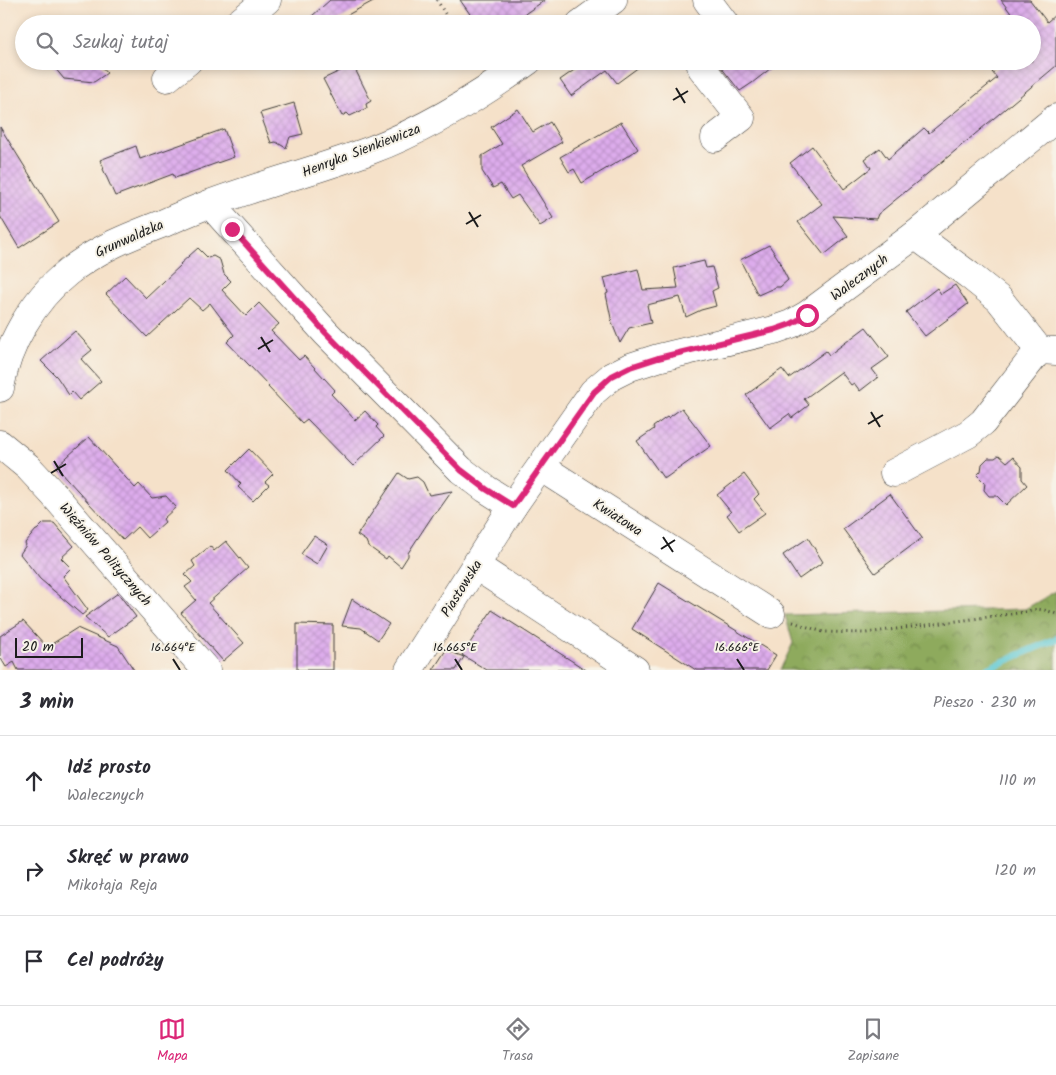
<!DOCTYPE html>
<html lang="pl">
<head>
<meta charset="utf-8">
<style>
	:root { --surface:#fff; --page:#f2f2f3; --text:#2b2b33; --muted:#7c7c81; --line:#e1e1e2; --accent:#db2777 }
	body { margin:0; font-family:Kalam,sans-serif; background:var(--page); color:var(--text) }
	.scale { position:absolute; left:15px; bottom:12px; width:68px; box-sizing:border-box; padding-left:5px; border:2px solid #1c1c1c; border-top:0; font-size:14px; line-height:18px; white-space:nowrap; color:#1c1c1c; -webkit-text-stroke:4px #f7f3e8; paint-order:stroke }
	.stop { position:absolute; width:15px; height:15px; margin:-11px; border:4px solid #db2777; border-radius:50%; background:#fff }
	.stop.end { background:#db2777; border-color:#fff; box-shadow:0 1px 5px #0008 }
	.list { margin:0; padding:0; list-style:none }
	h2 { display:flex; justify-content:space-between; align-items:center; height:65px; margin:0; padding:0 20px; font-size:21px }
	h2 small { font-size:16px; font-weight:400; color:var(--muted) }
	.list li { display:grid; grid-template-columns:32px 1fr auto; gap:15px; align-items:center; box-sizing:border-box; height:90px; padding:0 20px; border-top:1px solid var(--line) }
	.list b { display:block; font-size:19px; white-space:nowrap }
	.list p { margin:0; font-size:16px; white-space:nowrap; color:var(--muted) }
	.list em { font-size:16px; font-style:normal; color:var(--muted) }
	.icon { flex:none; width:28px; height:28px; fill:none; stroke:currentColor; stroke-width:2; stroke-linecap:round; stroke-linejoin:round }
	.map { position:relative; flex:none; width:1056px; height:670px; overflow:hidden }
	.search { position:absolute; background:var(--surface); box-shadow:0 2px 8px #0003; left:15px; right:15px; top:15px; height:55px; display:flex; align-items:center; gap:12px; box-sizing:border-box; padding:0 18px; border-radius:28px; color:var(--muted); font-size:19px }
	.sheet { height:335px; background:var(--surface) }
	nav { display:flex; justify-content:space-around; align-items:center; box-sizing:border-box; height:70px; border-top:1px solid var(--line); background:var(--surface); font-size:14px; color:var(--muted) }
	nav a { display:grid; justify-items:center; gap:2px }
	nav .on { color:var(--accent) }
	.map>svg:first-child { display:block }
	.forest { fill:url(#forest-crowns); stroke:#55633c }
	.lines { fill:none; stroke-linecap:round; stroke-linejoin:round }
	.stream { stroke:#5cc8d2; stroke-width:7 }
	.building { fill:url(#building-cross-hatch) }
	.minor-casing { stroke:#3d3a36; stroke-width:29 }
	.path { stroke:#3d3a36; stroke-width:3; stroke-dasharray:1 4; stroke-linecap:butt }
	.minor { stroke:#fff; stroke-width:28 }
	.route { stroke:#db2777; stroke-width:6 }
	.ticks { fill:none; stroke:#1c1c1c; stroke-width:2 }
	.labels { text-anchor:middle; stroke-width:4; stroke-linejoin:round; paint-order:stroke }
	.street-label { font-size:14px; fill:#1c1c1c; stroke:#f7f3e8 }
	.ticks-label { font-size:12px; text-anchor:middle; fill:#1c1c1c; stroke:#f7f3e8; stroke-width:4; stroke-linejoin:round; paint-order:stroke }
</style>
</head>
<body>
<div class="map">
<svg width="1056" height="670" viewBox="0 0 1056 670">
	<defs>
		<pattern id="forest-crowns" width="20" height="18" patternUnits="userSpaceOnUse" patternTransform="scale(1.25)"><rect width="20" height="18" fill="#8eaa5d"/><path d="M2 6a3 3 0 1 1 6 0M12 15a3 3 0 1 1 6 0" fill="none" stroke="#738a4c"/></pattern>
		<pattern id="building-cross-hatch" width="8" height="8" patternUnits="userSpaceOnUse" patternTransform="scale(1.25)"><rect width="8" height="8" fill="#ddacec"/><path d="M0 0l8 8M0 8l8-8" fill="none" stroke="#bd93ca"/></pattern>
	</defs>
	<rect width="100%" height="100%" fill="#f7f3e8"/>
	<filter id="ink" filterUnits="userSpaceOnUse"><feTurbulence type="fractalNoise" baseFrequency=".02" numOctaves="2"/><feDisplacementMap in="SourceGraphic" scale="10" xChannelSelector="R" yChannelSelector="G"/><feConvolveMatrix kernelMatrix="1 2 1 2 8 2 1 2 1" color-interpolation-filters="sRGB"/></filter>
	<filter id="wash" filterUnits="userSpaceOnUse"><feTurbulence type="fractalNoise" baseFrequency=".0096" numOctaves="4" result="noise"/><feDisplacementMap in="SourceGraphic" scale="20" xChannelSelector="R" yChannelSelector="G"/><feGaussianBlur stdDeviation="1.12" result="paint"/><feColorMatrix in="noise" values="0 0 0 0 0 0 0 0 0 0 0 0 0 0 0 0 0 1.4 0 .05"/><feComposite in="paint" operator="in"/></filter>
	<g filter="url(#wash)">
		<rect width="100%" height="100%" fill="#f5e1c9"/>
		<path class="forest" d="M1056 591V670H780L793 643 785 615 1025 609Z"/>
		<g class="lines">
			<path class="stream" d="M984 670 1056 639"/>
		</g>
		<g id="blocks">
			<g class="building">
				<path d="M330 0H375L331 24H303Z"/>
				<path d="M460 0H545L519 18 516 24H477Z"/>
				<path d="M1001 0H1030L1047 22 1056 14V66L949 156 878 214 876 219 833 216 848 236 824 255 798 222 822 204 790 163 812 146 844 189 871 168 865 159 880 148 888 159 924 128 929 133 997 78 992 72 1005 61H1032V24H1019Z"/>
				<path d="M49 61H97L107 73 94 82 64 79Z"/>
				<path d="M587 61H647L617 83 607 70 571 96 560 80Z"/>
				<path d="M721 61H780L752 83 740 91 720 66Z"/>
				<path d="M353 65 371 101 366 104 367 108 350 116 347 113 342 116 323 79Z"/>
				<path d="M294 103 303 134 290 137 286 148 276 142 271 143 260 113Z"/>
				<path d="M518 109 533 132 550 122 562 142 521 166 553 218 540 226 518 195 511 199 501 184 493 188 482 171V156L502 144 491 127Z"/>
				<path d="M621 122 638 149 631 154 582 183 574 169 569 172 560 157Z"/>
				<path d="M0 127 59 222 19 248 0 216Z"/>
				<path d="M224 129 234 157 175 178 173 174 115 196 103 169 104 168 100 160 136 146 140 159Z"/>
				<path d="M769 245 781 263 780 264 788 280 780 287H776L758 295 740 260Z"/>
				<path d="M198 248 208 258 213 256 220 260 224 274 231 281 222 290 246 316 259 303 279 324 271 331 299 360 304 356 335 390 331 394 355 420 365 411 378 425 376 427 384 436 353 466 307 419 302 423 268 387 269 386 227 342 234 335 210 303 202 310 189 298 147 337 106 294 125 276 146 298 181 265 180 264Z"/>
				<path d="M704 261 706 268 712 267 718 288 712 291 716 306 701 310 686 317 680 297 647 305 651 323 629 328 620 343 612 323 606 294 608 293 604 278 638 269 643 290 678 288 674 268Z"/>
				<path d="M955 285 968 304 925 336 906 312 937 288 941 294Z"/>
				<path d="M866 327 889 357 872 369 878 377 860 391 854 383 851 385 841 372 804 399 809 405 792 418 789 414 770 428 746 395 782 369 789 378 826 351 829 355Z"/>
				<path d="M75 331 92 350 81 359 101 381 79 400 72 392 69 395 57 377 41 361Z"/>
				<path d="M682 408 711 446 664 479 637 441 654 429 653 427 667 417 668 418Z"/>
				<path d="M89 437 135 488 139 484 152 498 166 496 176 507 163 519 165 522 147 538 137 527 123 540 56 467Z"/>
				<path d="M249 449 273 474 265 482 269 485 253 501 238 487 241 484 228 470Z"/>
				<path d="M999 455 1007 462 1013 457 1022 467V479L1027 485 1006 505 997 496H989L984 490 985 483 977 475 981 471 982 464 988 458H995Z"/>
				<path d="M399 473 408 479 417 477 423 482 429 495 452 491 438 511 435 512 408 553V556L401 567 388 556 386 559 368 546 366 541 357 535Z"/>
				<path d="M744 474 759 494 754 499 765 513 739 531 727 515 731 512 717 495Z"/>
				<path d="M890 494 922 538 875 573 843 529Z"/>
				<path d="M44 523H54L74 546 61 558 71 568 63 576 88 610 82 615 40 579 20 554 26 545 25 543 36 530H37Z"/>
				<path d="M314 536 328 545 317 564 301 554Z"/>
				<path d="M808 538 823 562 799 579 783 555Z"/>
				<path d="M226 541 248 568 208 603 244 643 223 661 181 613 196 600 185 587 192 582 185 575 195 566 192 561 210 546 214 551Z"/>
				<path d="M659 583 776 655 767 670H696L632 629Z"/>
				<path d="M118 593 136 617 108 637 85 617Z"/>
				<path d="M352 599 389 624 378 640 361 628 342 626Z"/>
				<path d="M492 610 586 670H487L462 655Z"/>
				<path d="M23 621 47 647 77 628 118 646 134 670H18L14 662 6 667 0 657V636Z"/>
				<path d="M297 624 333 625V670H297Z"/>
				<path d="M446 650 464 657 456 670H433Z"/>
			</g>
		</g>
	</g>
	<g filter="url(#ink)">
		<use href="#blocks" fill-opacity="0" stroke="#3d3a36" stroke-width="1"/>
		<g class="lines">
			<g class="minor-casing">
				<g id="minor">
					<path d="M707 0 725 24"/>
					<path d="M237 24 267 0"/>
					<path d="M580 24 613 0"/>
					<path d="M706 61 701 67 741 118 715 138"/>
					<path d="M167 78 188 61"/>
					<path d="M210 204 326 333 461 470 486 489 513 506"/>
					<path d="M915 235 969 275 999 299 1039 350 1056 351"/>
					<path d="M0 388C7 345 33 300 67 273 96 249 130 236 164 223 179 216 194 210 209 204 262 184 318 170 371 150 427 129 480 96 528 61"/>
					<path d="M0 444 28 467 54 495 206 670"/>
					<path d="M541 467 771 614"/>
					<path d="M894 473 968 434 983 422 1039 350"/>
					<path d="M476 566 635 670"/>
					<path d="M409 670 513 506 593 392 612 376 630 367 658 358 774 330 791 324 807 315 915 235 1056 118"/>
				</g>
			</g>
			<g class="path">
				<path d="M437 0 451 24"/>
				<path d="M793 622 823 632 866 633 1026 612C1034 607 1048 610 1056 614"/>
			</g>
			<use href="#minor" class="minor"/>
		</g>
	</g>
	<g class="lines" filter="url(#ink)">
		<path class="route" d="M232 229 326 333 461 470 486 489 513 506 594 392 612 376 630 367 658 358 774 330 791 324 807 315"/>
	</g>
	<path class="ticks" d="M676 88 685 103M673 100 688 91M469 212 478 227M466 224 481 215M261 337 270 352M258 349 273 340M871 412 880 427M868 424 883 415M54 461 63 476M51 473 66 464M663 537 673 552M661 549 675 540M173 659 180 670M455 659 462 670M737 659 744 670"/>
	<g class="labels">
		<g class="street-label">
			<text transform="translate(361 150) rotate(-21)" y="5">Henryka Sienkiewicza</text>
			<text transform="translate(129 238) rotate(-24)" y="5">Grunwaldzka</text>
			<text transform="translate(859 277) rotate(-37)" y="5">Walecznych</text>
			<text transform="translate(618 517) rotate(33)" y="5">Kwiatowa</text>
			<text transform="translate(106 554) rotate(49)" y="5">Więźniów Politycznych</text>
			<text transform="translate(461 588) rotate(-58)" y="5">Piastowska</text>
		</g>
	</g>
	<g class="ticks-label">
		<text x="173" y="651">16.664°E</text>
		<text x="455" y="651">16.665°E</text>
		<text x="737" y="651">16.666°E</text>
	</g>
</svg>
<div class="scale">20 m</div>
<div class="stop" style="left:807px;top:315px"></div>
<div class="stop end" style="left:232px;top:229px"></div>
<div class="search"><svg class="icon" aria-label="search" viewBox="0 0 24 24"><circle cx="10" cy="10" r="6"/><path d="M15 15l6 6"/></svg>Szukaj tutaj</div>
</div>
<section class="sheet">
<h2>3 min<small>Pieszo · 230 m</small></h2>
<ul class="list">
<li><svg class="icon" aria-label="ahead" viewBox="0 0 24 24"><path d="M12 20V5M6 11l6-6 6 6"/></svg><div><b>Idź prosto</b><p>Walecznych</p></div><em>110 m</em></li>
<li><svg class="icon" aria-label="right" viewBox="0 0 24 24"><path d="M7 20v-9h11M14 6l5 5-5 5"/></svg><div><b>Skręć w prawo</b><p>Mikołaja Reja</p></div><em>120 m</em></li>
<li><svg class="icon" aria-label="arrive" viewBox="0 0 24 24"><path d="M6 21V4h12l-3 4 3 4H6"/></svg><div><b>Cel podróży</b></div></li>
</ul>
</section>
<nav>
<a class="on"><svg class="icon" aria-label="map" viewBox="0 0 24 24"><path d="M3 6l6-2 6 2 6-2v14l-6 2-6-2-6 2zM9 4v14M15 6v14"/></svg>Mapa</a>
<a><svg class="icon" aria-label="directions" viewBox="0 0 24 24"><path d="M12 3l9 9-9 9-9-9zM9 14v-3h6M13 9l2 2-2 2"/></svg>Trasa</a>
<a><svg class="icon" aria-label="saved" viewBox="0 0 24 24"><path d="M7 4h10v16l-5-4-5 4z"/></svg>Zapisane</a>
</nav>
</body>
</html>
